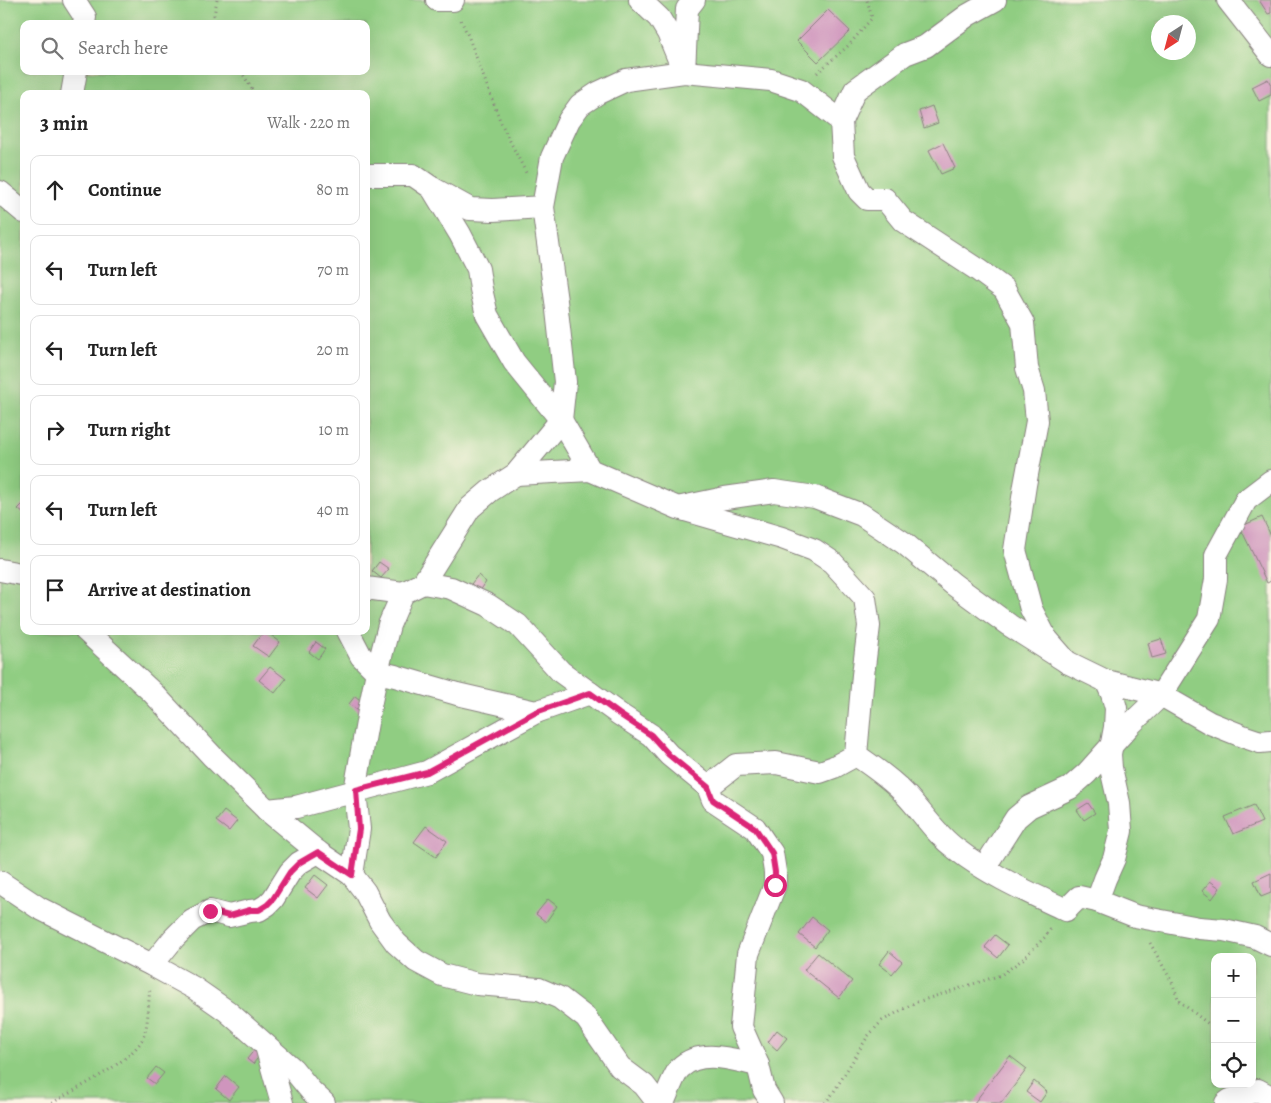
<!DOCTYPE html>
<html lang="en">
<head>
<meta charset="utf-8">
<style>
	:root { --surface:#fff; --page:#f2f2f2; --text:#222; --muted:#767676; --line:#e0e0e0 }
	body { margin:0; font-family:Alegreya,serif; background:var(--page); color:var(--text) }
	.controls { position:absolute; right:15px; bottom:15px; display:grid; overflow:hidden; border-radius:10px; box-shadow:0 5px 20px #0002 }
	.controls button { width:45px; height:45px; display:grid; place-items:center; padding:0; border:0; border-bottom:1px solid var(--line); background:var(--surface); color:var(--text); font:25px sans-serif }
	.compass { position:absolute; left:1151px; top:15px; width:45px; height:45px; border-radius:50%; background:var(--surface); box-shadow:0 5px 20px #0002; rotate:216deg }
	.stop { position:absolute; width:15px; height:15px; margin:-11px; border:4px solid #db2777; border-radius:50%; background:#fff }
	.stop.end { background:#db2777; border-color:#fff; box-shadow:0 1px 5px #0008 }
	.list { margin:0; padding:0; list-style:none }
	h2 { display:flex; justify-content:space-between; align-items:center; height:65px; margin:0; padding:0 20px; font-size:21px }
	h2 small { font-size:16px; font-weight:400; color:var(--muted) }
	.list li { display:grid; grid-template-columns:32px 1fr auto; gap:15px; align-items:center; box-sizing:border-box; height:70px; margin:0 10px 10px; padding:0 10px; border:1px solid var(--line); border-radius:10px }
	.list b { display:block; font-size:19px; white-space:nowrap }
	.list em { font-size:16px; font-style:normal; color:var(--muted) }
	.icon { flex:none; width:28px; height:28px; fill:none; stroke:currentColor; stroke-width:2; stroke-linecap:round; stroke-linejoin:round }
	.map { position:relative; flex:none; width:1271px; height:1103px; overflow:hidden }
	.search { position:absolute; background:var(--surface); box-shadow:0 5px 20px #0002; left:20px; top:20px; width:350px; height:55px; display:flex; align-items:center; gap:12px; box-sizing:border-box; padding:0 18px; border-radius:10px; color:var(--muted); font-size:19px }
	.panel { position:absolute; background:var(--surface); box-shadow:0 5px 20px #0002; left:20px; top:90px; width:350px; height:545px; border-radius:10px }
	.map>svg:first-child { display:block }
	.green { fill:#90cd82; stroke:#59785e; fill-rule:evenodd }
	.building { fill:#cf95bd }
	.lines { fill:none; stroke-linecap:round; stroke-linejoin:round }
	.street-casing { stroke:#88817e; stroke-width:24 }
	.path { stroke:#88817e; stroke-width:3; stroke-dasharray:1 4; stroke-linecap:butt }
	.street { stroke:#fff; stroke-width:22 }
	.route { stroke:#db2777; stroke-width:6 }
</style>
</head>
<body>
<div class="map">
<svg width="1271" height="1103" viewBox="0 0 1271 1103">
	<rect width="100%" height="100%" fill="#fcf5e5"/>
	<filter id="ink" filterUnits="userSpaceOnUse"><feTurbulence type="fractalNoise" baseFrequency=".02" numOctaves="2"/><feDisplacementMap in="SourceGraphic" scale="10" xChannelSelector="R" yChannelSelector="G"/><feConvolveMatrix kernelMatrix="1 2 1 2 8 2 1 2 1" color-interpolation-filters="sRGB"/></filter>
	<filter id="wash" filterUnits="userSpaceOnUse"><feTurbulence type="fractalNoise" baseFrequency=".0096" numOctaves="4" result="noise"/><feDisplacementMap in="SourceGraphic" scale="20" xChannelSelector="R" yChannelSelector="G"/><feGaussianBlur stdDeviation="1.12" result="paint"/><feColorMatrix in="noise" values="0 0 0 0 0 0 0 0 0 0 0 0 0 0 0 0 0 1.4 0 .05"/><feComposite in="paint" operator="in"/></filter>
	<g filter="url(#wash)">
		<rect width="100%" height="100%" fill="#efe0c0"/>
		<path class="green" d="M0 0H1271V1103H0ZM1158 22H1188V52H1158ZM24 24H366V71H24ZM24 94H366V631H24ZM1215 957H1252V1084H1215Z"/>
		<g id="blocks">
			<g class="building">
				<path d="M1259 0H1271V13L1268 14Z"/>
				<path d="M828 10 850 31 818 62 797 41Z"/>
				<path d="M1268 79 1271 85V95L1259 101 1252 87Z"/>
				<path d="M932 106 938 123 924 128 919 111Z"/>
				<path d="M943 143 955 168 941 174 929 150Z"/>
				<path d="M24 503V514L18 509Z"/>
				<path d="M1262 517 1271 536V581L1267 583 1240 527Z"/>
				<path d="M379 562 389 569 381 578 372 571Z"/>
				<path d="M478 575 486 582 480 591 471 584Z"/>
				<path d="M264 631H266L280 642 269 657 253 646Z"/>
				<path d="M1161 639 1166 654 1152 658 1148 643Z"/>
				<path d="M316 642 325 649 318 659 309 652Z"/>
				<path d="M270 667 286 679 275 693 259 680Z"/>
				<path d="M355 696 367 705 361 713 349 704Z"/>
				<path d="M1088 803 1095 813 1084 820 1077 810Z"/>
				<path d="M1254 805 1262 822 1233 834 1225 817Z"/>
				<path d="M224 811 237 821 229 831 216 821Z"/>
				<path d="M426 826 447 841 436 857 414 842Z"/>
				<path d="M1271 873V893L1261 897 1254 881Z"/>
				<path d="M315 875 328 885 318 898 305 888Z"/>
				<path d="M1210 881 1220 888 1212 899 1202 891Z"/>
				<path d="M548 899 557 906 546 922 536 914Z"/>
				<path d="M812 917 828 930 815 947 799 934Z"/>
				<path d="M995 935 1008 945 998 958 985 947Z"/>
				<path d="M889 951 902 962 892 974 879 964Z"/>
				<path d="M818 953 852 981 839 998 804 970Z"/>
				<path d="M777 1030 787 1038 777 1050 768 1042Z"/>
				<path d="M256 1048 262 1053 253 1064 247 1059Z"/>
				<path d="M1010 1056 1027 1069 1001 1103H974Z"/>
				<path d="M156 1067 164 1073 155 1084 147 1078Z"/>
				<path d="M226 1076 239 1087 229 1100 216 1089Z"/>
				<path d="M1034 1081 1047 1092 1040 1102 1026 1092Z"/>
			</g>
		</g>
	</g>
	<g filter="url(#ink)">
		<use href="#blocks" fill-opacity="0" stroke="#88817e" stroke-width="1"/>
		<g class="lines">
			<g class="street-casing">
				<g id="street">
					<path d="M74 0 85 17 84 24"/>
					<path d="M437 0H453"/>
					<path d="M640 0 659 18 668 33 684 72 687 9 694 0"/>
					<path d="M1228 0 1271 55"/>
					<path d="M72 94 76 71"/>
					<path d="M841 121 855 90 905 54 926 46 968 15 995 0"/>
					<path d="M366 175H413L432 188 470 209 493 210 543 207"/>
					<path d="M432 188 460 234 478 269 481 289 487 315 514 362 561 420 590 470 678 508 782 538 814 550 832 562 865 598 869 626 863 675 856 755C873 767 890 778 904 793 922 811 935 834 956 849 989 875 1028 892 1066 910L1079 897 1097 901 1135 916 1199 928 1224 930 1255 937 1271 945"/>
					<path d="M0 192 24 212"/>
					<path d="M516 474 590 470"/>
					<path d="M682 507 725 498 774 491 815 497 862 515 904 543 953 584 1009 625 1067 662 1106 681 1161 695 1210 723 1245 737 1260 742 1271 741"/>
					<path d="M0 570 21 574 24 573"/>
					<path d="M423 583 451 588 488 605 518 625 561 672 619 714 651 735 669 755 708 787 713 800 755 828 763 840 772 853 775 872V885L748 954 741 1027 758 1065 764 1090 772 1103"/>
					<path d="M366 588 403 593"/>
					<path d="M86 631 153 693 213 757 267 810 318 852 352 875 365 892 380 921 396 943 416 961 442 975 477 984 539 989 560 998 586 1018 620 1067 644 1085 658 1103"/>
					<path d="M348 631 361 656 377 672 395 676 457 694 536 712 590 693"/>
					<path d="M708 787 736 765 776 763 820 772 834 767 856 755"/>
					<path d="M267 810 296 807 427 772 536 712"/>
					<path d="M984 868 1016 818 1029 807 1070 788 1087 773 1130 725 1161 695 1209 619 1216 579V555L1246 500 1271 481"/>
					<path d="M352 875 359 829 355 791 369 711 377 672 389 625 403 593 423 583 470 508 490 491 516 474 561 420 565 382 556 301 543 207 552 157 569 120 580 105 598 93 626 80 684 72 771 80 801 90 841 121 843 156 859 191 867 199H885L903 221 978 270 1004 289 1023 323 1027 368 1034 391 1037 421 1025 485 1015 550 1031 609 1046 638 1067 662"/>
					<path d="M0 882 39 908 152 965 194 988 227 1011 293 1069 311 1091 324 1103"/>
					<path d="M1097 901 1105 879 1114 859 1121 831 1119 803 1111 768 1110 754 1115 727 1116 708 1112 694 1106 681"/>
					<path d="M152 965 174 938 192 920 210 911 229 916 250 911 259 910 267 905 273 899 290 872 299 863 318 852"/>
					<path d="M266 1046 282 1103"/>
					<path d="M663 1103C667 1095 674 1074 680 1068 701 1048 733 1060 758 1065"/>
					<path d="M1226 1103 1230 1100 1258 1090 1271 1097"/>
				</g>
			</g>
			<g class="path">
				<path d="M217 0 214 15 218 24"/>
				<path d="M461 20 469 38 501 123 526 173"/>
				<path d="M241 71 255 94"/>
				<path d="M817 73 849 45 872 18 867 0"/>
				<path d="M1150 943 1172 982 1179 1001 1215 1029"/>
				<path d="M52 1103C74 1090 133 1061 143 1038 149 1023 148 1004 150 988"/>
				<path d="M825 1103 833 1093 868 1036 882 1021 914 1003 1001 975 1023 959 1045 937 1052 927"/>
			</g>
			<use href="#street" class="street"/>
		</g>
	</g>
	<g class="lines" filter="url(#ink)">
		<path class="route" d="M210 911 229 916 250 910H259L267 905 273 899 290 872 299 863 318 852 352 875 359 829 356 790 427 772 536 712 590 693 619 714 651 735 669 755 708 787 713 800 755 828 772 853 775 872V885"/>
	</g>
</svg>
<div class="controls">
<button>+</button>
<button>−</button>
<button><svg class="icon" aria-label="locate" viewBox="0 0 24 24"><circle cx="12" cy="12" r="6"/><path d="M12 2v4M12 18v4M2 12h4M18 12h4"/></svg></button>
</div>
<svg class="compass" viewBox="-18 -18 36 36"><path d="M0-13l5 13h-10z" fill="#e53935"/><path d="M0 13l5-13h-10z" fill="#767676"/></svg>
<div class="stop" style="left:775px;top:885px"></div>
<div class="stop end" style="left:210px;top:911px"></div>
<div class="search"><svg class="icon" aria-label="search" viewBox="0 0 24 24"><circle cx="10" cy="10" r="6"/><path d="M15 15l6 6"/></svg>Search here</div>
<section class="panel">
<h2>3 min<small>Walk · 220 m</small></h2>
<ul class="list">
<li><svg class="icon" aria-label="ahead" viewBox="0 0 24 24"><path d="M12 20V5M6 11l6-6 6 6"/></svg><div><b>Continue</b></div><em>80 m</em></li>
<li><svg class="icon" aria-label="left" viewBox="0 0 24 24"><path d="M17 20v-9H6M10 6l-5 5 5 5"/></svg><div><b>Turn left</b></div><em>70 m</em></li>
<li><svg class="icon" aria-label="left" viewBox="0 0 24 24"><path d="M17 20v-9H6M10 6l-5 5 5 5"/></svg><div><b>Turn left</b></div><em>20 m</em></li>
<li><svg class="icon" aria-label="right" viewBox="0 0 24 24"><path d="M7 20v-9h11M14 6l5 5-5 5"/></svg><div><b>Turn right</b></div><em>10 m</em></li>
<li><svg class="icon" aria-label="left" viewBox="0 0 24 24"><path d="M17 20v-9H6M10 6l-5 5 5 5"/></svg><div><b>Turn left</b></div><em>40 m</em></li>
<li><svg class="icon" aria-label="arrive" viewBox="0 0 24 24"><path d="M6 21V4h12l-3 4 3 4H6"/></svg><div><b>Arrive at destination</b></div></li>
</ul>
</section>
</div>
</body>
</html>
